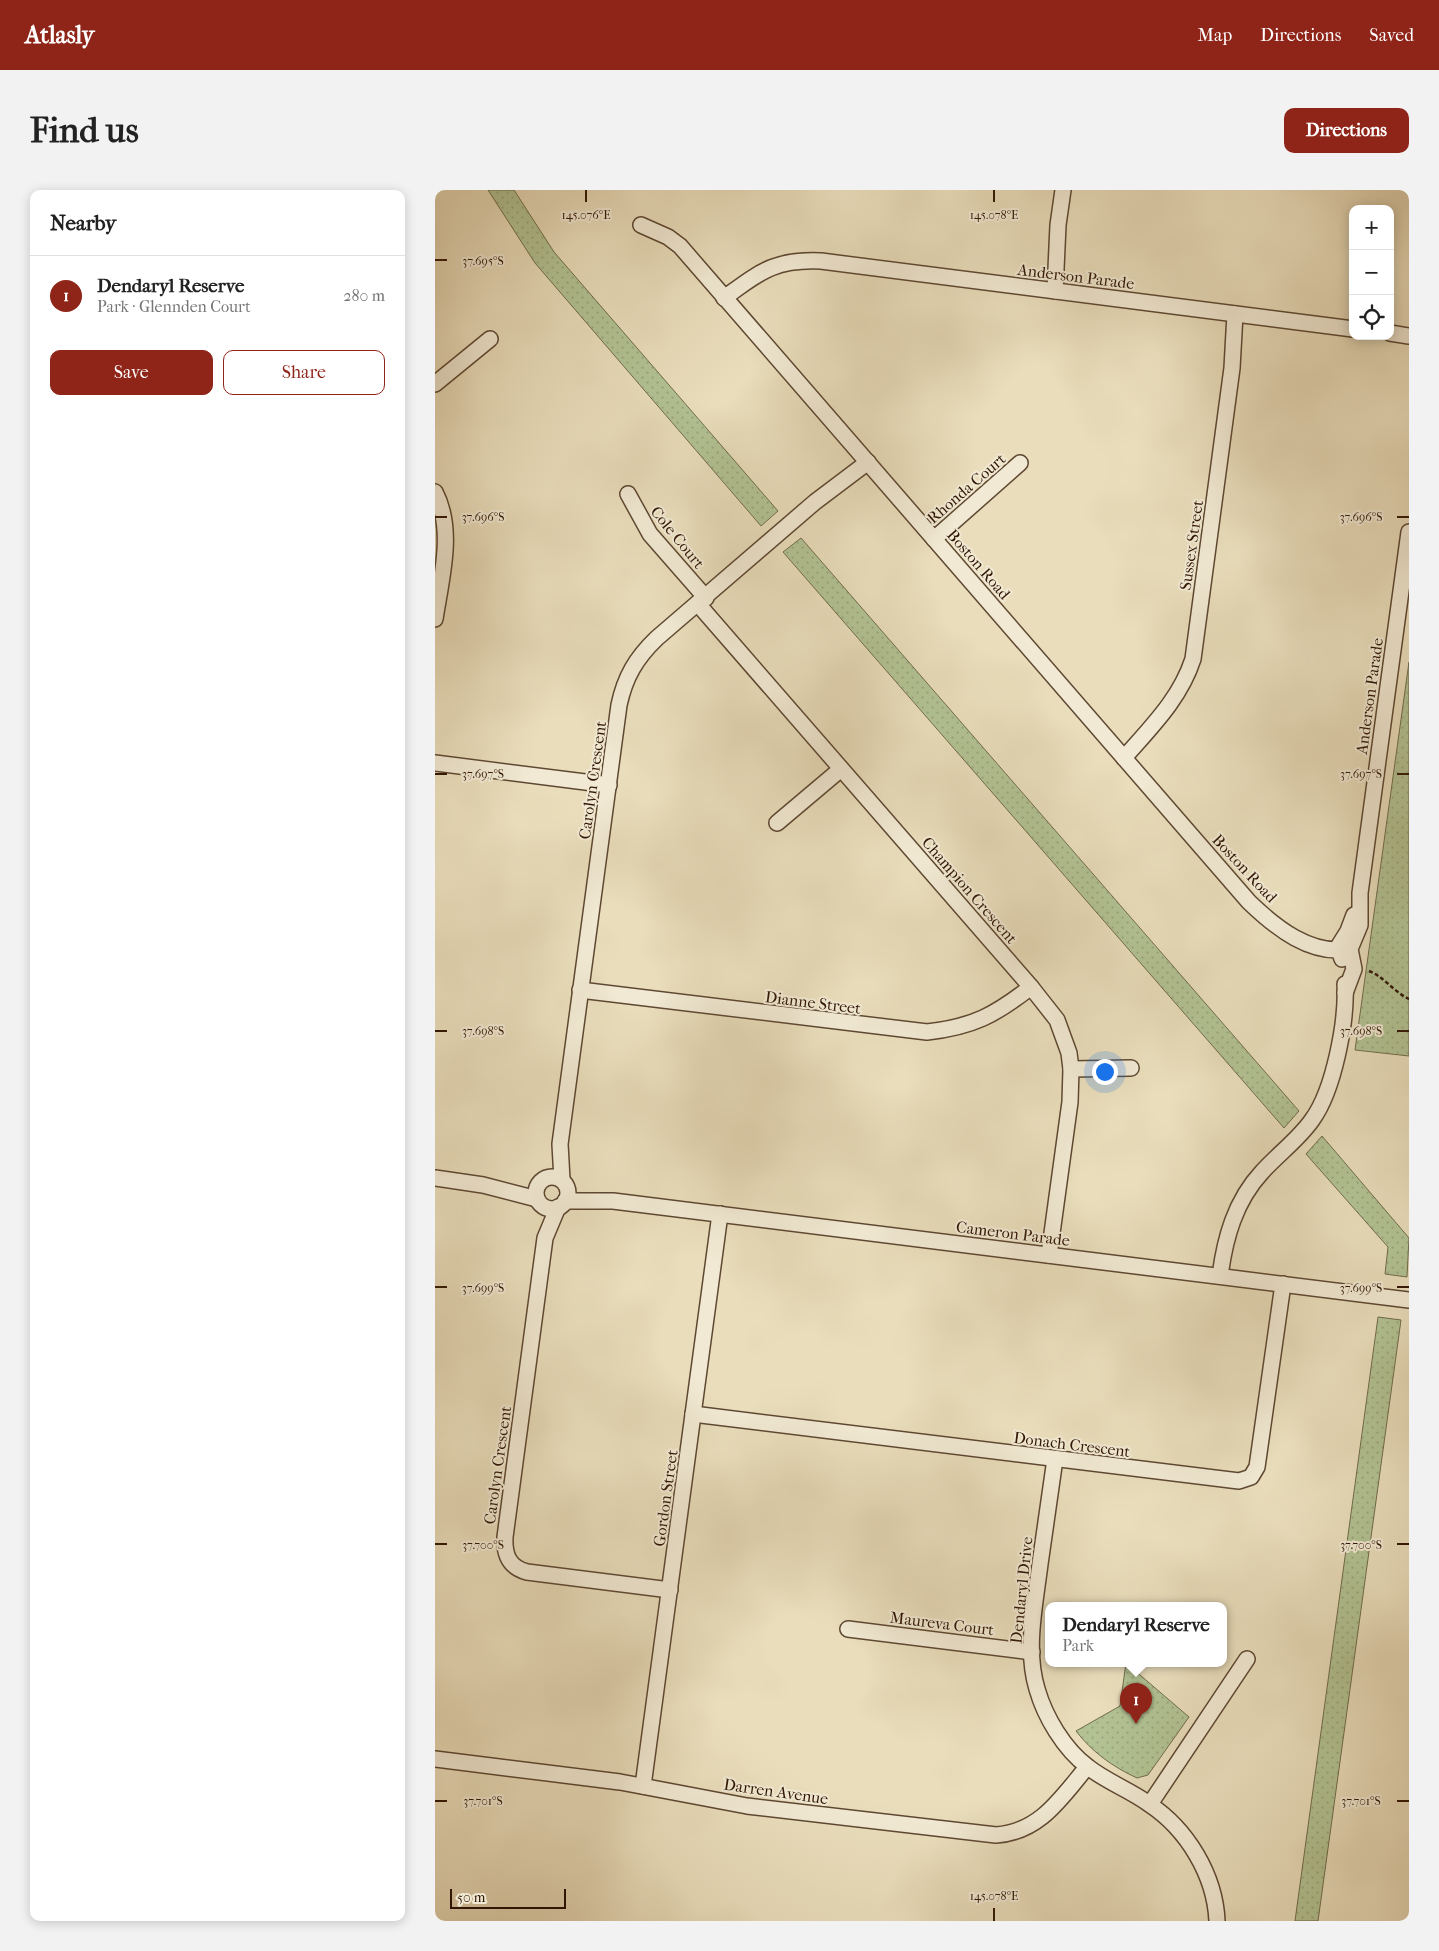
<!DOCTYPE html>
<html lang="en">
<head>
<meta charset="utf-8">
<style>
	:root { --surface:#fff; --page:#f2f2f2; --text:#222; --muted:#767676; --line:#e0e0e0; --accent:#8f2418 }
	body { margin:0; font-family:"IM FELL French Canon",serif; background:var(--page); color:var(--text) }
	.controls { position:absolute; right:15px; top:15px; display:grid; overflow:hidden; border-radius:10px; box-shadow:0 2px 12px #0003 }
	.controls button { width:45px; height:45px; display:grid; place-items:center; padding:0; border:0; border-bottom:1px solid var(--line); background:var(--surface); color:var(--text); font:25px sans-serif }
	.scale { position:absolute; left:15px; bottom:12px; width:116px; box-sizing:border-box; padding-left:5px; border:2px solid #301604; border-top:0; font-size:14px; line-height:18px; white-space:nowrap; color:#301604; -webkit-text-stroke:4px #f1e9d3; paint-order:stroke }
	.you { position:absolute; left:669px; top:881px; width:18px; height:18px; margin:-12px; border:4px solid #fff; border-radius:50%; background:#1a73e8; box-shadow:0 0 0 8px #1a73e833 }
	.badge { display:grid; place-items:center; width:32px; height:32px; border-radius:50%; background:var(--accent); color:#fff; font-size:16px; font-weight:700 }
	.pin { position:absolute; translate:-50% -41px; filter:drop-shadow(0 1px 2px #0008) }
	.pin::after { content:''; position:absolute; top:26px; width:18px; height:15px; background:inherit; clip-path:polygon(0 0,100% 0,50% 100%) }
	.popup { position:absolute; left:610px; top:1412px; width:182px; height:65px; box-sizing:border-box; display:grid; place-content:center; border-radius:10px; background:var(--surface); filter:drop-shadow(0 1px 4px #0005); font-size:16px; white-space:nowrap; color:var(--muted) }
	.popup b { font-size:19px; color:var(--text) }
	.popup::after { content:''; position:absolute; left:50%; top:100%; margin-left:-10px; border:10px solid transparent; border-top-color:var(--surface) }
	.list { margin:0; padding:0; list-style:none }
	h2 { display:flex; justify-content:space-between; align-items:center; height:65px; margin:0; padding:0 20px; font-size:21px }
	h2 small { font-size:16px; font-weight:400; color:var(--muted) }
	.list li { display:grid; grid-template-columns:32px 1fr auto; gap:15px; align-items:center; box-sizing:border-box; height:80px; padding:0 20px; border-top:1px solid var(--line) }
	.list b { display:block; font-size:19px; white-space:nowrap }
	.list p { margin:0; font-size:16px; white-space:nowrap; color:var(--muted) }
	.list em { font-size:16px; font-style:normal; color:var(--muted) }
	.actions { display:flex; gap:10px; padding:15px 20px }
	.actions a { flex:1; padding:11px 0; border:1px solid var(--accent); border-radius:10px; text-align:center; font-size:18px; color:var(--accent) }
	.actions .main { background:var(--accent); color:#fff }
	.icon { flex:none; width:28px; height:28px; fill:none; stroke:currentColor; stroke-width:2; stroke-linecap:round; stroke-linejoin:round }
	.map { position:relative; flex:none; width:974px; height:1731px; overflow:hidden; border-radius:10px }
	header { display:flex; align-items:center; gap:30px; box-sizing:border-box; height:70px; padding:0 25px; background:var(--accent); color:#fff }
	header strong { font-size:24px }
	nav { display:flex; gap:28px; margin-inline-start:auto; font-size:18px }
	.intro { display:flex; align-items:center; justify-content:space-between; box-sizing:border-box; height:120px; padding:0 30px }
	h1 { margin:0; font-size:35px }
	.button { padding:12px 22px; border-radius:10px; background:var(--accent); color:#fff; font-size:18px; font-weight:700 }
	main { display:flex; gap:30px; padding:0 30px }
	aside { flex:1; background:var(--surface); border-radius:10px; box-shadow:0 2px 12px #0003 }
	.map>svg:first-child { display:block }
	.green { fill:url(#green-dots); stroke:#716c4c }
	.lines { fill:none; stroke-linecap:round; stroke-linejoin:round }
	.minor-casing { stroke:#5e4832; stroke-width:18 }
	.path { stroke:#301604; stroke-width:2.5; stroke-dasharray:4 2.5; stroke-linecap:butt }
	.minor { stroke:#f1e9d3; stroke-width:15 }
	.ticks { fill:none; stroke:#301604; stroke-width:2 }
	.labels { text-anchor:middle; stroke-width:4; stroke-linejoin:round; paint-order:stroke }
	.street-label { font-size:16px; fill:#301604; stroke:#f1e9d3 }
	.ticks-label { font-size:12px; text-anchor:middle; fill:#301604; stroke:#f1e9d3; stroke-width:4; stroke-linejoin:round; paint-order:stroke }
</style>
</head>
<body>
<header>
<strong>Atlasly</strong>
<nav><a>Map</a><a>Directions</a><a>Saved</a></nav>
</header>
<div class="intro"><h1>Find us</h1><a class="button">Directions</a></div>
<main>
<aside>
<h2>Nearby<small></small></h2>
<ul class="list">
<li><span class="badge">1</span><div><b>Dendaryl Reserve</b><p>Park · Glennden Court</p></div><em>280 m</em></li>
</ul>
<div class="actions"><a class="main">Save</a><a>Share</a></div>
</aside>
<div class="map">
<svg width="974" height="1731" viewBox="0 0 974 1731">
	<defs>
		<pattern id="green-dots" width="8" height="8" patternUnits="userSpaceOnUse" patternTransform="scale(1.25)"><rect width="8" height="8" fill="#b2c293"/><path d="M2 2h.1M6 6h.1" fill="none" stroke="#99a67d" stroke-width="1.8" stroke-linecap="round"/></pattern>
	</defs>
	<rect width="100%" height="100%" fill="#e9ddbb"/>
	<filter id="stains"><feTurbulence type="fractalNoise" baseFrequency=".004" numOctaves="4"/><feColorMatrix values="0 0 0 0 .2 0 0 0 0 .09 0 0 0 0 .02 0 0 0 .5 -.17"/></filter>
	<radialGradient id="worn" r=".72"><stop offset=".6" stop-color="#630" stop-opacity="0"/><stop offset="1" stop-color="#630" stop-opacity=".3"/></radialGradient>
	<g class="green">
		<path d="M53 0H79L119 62 343 321 326 336 100 73Z"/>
		<path d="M366 348 864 921 849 938 348 362Z"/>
		<path d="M974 472V866L920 860Z"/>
		<path d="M887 946 974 1048 972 1087 950 1084 953 1057 871 964Z"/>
		<path d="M943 1127 966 1130 883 1731H860Z"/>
		<path d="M691 1473 754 1527 713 1585 702 1588C678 1577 657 1562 641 1541L685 1516Z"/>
	</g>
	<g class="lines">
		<g class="minor-casing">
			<g id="minor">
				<path d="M206 35 233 47 245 56 814 712C841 738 876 766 915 759"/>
				<path d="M620 101 623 35 628 0"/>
				<path d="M289 108C325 82 339 69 386 71L918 139"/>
				<path d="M955 143 974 146"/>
				<path d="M0 194 55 149"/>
				<path d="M0 302C20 340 6 389 0 429"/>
				<path d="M193 304 215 344 271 408"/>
				<path d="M499 349 585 273"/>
				<path d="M263 414 596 797 622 830 634 863 636 879 635 912 614 1065"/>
				<path d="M689 568C716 537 745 509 758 469L797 178 800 124"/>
				<path d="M0 573 174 595"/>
				<path d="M342 633 406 579"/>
				<path d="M907 769 903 757 913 741 919 725"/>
				<path d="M145 800 492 842C538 837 560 825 596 797"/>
				<path d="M910 803 919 779 915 759 925 735V703L974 342"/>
				<path d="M636 879 696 878"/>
				<circle cx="117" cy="1003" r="16"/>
				<path d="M0 988 48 995 102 1009"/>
				<path d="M127 990 125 954 184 515C190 487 201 468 222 448L380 312 433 272"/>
				<path d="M130 1011H178L974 1110"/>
				<path d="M123 1017 110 1048 70 1347C69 1365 74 1377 92 1382L235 1400"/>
				<path d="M785 1086C790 1048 800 1011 827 982 843 964 863 950 877 930 899 900 912 831 910 794"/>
				<path d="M258 1224 804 1291 816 1287 822 1277 848 1094"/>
				<path d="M620 1269C615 1304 610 1339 605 1374 600 1415 590 1459 602 1499 610 1527 629 1559 653 1577 672 1592 695 1600 714 1614 752 1639 780 1685 782 1731"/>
				<path d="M413 1439 597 1462"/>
				<path d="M0 1569 185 1592 312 1616 561 1645C605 1642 626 1608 652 1577"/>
				<path d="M208 1596 285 1024"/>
				<path d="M715 1614 812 1469"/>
			</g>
		</g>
		<path class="path" d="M934 781C948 786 959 802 974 809"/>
		<use href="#minor" class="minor"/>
	</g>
	<path class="ticks" d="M151 0V12M559 0V12M0 70H12M0 327H12M962 327H974M0 584H12M962 584H974M0 841H12M962 841H974M0 1097H12M962 1097H974M0 1354H12M962 1354H974M0 1611H12M962 1611H974M559 1718V1731"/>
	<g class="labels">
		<g class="street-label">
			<text transform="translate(641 86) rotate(7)" y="6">Anderson Parade</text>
			<text transform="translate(531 298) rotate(-41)" y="6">Rhonda Court</text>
			<text transform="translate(243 347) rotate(51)" y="6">Cole Court</text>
			<text transform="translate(756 355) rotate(-82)" y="6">Sussex Street</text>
			<text transform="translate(544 374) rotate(49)" y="6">Boston Road</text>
			<text transform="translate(934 506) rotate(-82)" y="6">Anderson Parade</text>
			<text transform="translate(157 590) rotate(-82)" y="6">Carolyn Crescent</text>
			<text transform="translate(810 678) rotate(47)" y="6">Boston Road</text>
			<text transform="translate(535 700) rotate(49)" y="6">Champion Crescent</text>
			<text transform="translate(378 812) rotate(7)" y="6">Dianne Street</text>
			<text transform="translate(578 1043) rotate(7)" y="6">Cameron Parade</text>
			<text transform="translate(637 1254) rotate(7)" y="6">Donach Crescent</text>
			<text transform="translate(62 1275) rotate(-82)" y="6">Carolyn Crescent</text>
			<text transform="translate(230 1308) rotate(-82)" y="6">Gordon Street</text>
			<text transform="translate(586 1400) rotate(-84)" y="6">Dendaryl Drive</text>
			<text transform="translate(507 1433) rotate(7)" y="6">Maureva Court</text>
			<text transform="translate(341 1601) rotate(8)" y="6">Darren Avenue</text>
		</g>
	</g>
	<g class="ticks-label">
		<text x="151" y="29">145.076°E</text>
		<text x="559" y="29">145.078°E</text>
		<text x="48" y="75">37.695°S</text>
		<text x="48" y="331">37.696°S</text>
		<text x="926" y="331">37.696°S</text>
		<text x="48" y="588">37.697°S</text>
		<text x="926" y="588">37.697°S</text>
		<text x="48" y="845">37.698°S</text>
		<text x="926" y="845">37.698°S</text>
		<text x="48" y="1102">37.699°S</text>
		<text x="926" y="1102">37.699°S</text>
		<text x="48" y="1359">37.700°S</text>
		<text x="926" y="1359">37.700°S</text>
		<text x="48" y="1615">37.701°S</text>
		<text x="926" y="1615">37.701°S</text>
		<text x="559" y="1710">145.078°E</text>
	</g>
	<rect width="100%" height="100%" filter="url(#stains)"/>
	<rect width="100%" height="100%" fill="url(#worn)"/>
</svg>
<div class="controls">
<button>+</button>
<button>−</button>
<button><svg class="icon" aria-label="locate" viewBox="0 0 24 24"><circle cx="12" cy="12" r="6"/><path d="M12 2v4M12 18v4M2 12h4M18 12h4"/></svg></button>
</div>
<div class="scale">50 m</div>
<div class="you"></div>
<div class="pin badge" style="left:701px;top:1534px">1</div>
<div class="popup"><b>Dendaryl Reserve</b>Park</div>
</div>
</main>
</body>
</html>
